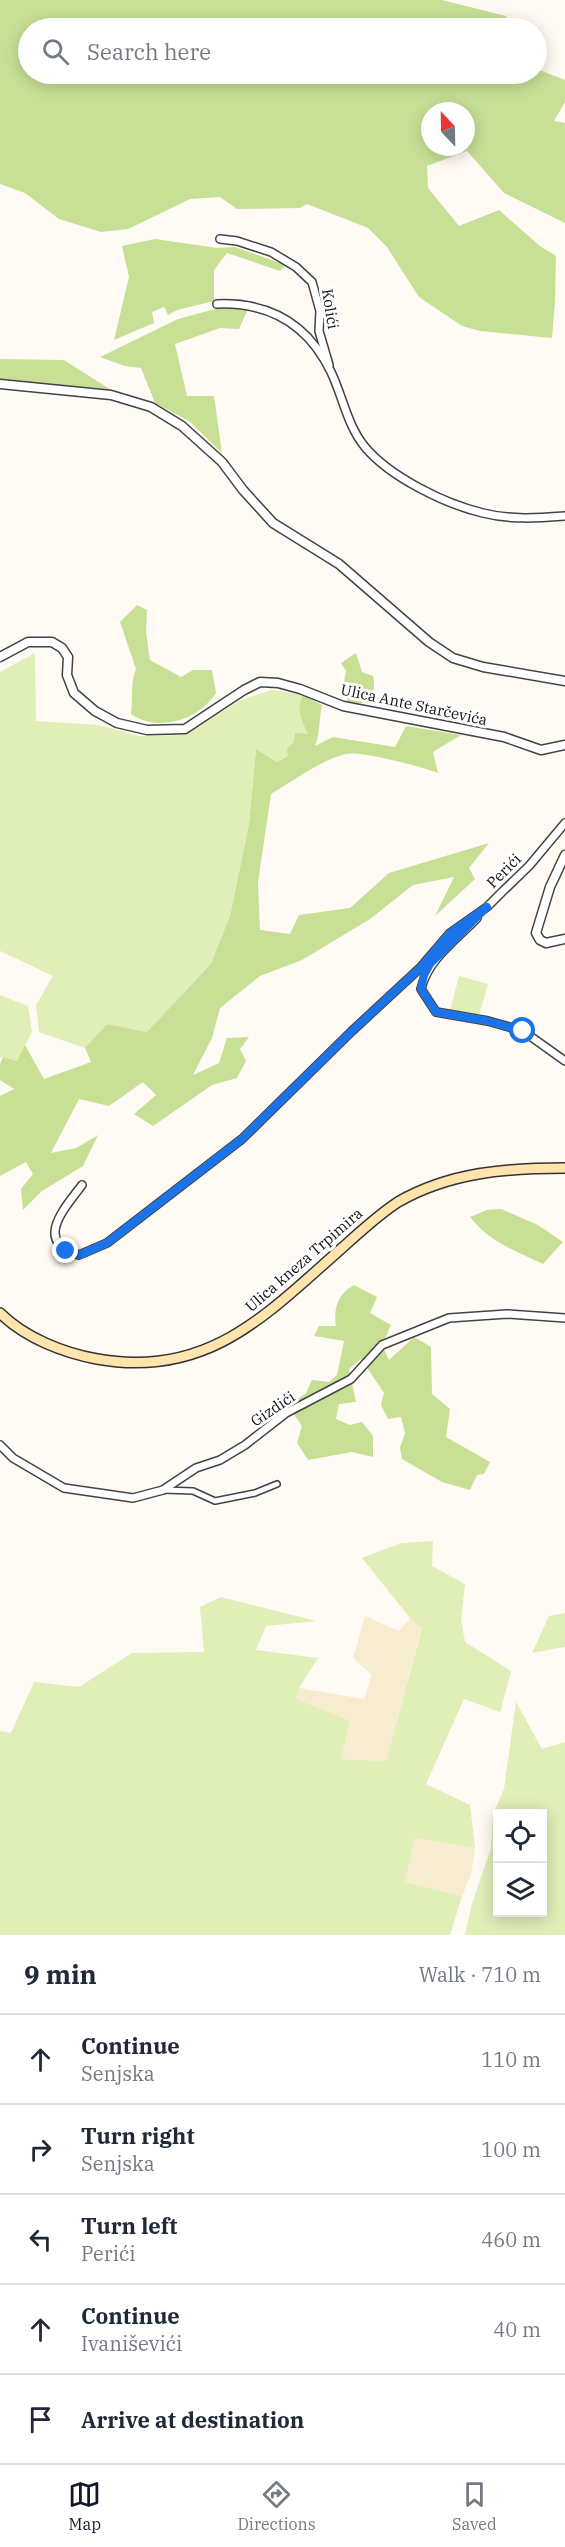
<!DOCTYPE html>
<html lang="en">
<head>
<meta charset="utf-8">
<style>
	:root { --surface:#fff; --page:#f2f2f3; --text:#1f2937; --muted:#747a83; --line:#e0e1e3; --accent:#111827 }
	body { margin:0; font-family:"IBM Plex Serif",serif; background:var(--page); color:var(--text) }
	.controls { position:absolute; right:18px; bottom:18px; display:grid; overflow:hidden; border-radius:0px; box-shadow:0 3px 15px #0003 }
	.controls button { width:54px; height:54px; display:grid; place-items:center; padding:0; border:0; border-bottom:2px solid var(--line); background:var(--surface); color:var(--text); font:30px sans-serif }
	.compass { position:absolute; left:421px; top:102px; width:54px; height:54px; border-radius:50%; background:var(--surface); box-shadow:0 3px 15px #0003; rotate:338deg }
	.stop { position:absolute; width:18px; height:18px; margin:-14px; border:4px solid #1a73e8; border-radius:50%; background:#fff }
	.stop.end { background:#1a73e8; border-color:#fff; box-shadow:0 2px 6px #0008 }
	.list { margin:0; padding:0; list-style:none }
	h2 { display:flex; justify-content:space-between; align-items:center; height:78px; margin:0; padding:0 24px; font-size:26px }
	h2 small { font-size:20px; font-weight:400; color:var(--muted) }
	.list li { display:grid; grid-template-columns:39px 1fr auto; gap:18px; align-items:center; box-sizing:border-box; height:90px; padding:0 24px; border-top:2px solid var(--line) }
	.list b { display:block; font-size:22px; white-space:nowrap }
	.list p { margin:0; font-size:20px; white-space:nowrap; color:var(--muted) }
	.list em { font-size:20px; font-style:normal; color:var(--muted) }
	.icon { flex:none; width:33px; height:33px; fill:none; stroke:currentColor; stroke-width:2; stroke-linecap:round; stroke-linejoin:round }
	.map { position:relative; flex:none; width:565px; height:1935px; overflow:hidden }
	.search { position:absolute; background:var(--surface); box-shadow:0 3px 15px #0003; left:18px; right:18px; top:18px; height:66px; display:flex; align-items:center; gap:15px; box-sizing:border-box; padding:0 21px; border-radius:33px; color:var(--muted); font-size:22px }
	.sheet { height:528px; background:var(--surface) }
	nav { display:flex; justify-content:space-around; align-items:center; box-sizing:border-box; height:84px; border-top:2px solid var(--line); background:var(--surface); font-size:16px; color:var(--muted) }
	nav a { display:grid; justify-items:center; gap:3px }
	nav .on { color:var(--accent) }
	.map>svg:first-child { display:block }
	.farmland { fill:#f8ecd0 }
	.green { fill:#e0eeb8; fill-rule:evenodd }
	.forest { fill:#c7e096; fill-rule:evenodd }
	.lines { fill:none; stroke-linecap:round; stroke-linejoin:round }
	.pedestrian-casing { stroke:#434343; stroke-width:8 }
	.minor-casing { stroke:#434343; stroke-width:10 }
	.tertiary-casing { stroke:#434343; stroke-width:11 }
	.secondary-casing { stroke:#323232; stroke-width:12 }
	.pedestrian { stroke:#fff; stroke-width:5 }
	.minor { stroke:#fff; stroke-width:7 }
	.tertiary { stroke:#fff; stroke-width:8 }
	.secondary { stroke:#ffe4ae; stroke-width:9 }
	.route { stroke:#1a73e8; stroke-width:8 }
	.labels { text-anchor:middle; stroke-width:6; stroke-linejoin:round; paint-order:stroke }
	.street-label { font-size:15px; fill:#101010; stroke:#fff }
</style>
</head>
<body>
<div class="map">
<svg width="565" height="1935" viewBox="0 0 565 1935">
	<rect width="100%" height="100%" fill="#fffaf3"/>
	<g class="farmland">
		<path d="M365 1616 399 1631 410 1618 422 1626 386 1761 341 1759 296 1699 299 1688 364 1699 372 1675 353 1658Z"/>
		<path d="M415 1838 475 1848 471 1874 462 1896 405 1882Z"/>
	</g>
	<g class="green">
		<path d="M35 653 36 721 99 725 140 736 184 735 243 699 272 690 303 695C295 708 302 722 308 734L294 742 288 756 277 762 256 749 249 824 230 916 212 964 147 1032 107 1024 85 1048 39 1032 36 1005 53 976 0 951V672Z"/>
		<path d="M459 976 488 984 479 1016 450 1010Z"/>
		<path d="M0 995 28 1006 32 1032 17 1061 0 1057Z"/>
		<path d="M433 1541 432 1566 465 1584 461 1619 465 1642 511 1671 500 1712 464 1699 426 1784 470 1805 475 1848 415 1838 405 1882 462 1896 450 1935H0V1731L11 1733 34 1682 79 1687 132 1653 204 1652 200 1607 221 1597 316 1621 266 1626 256 1650 318 1658 299 1688 296 1699 350 1721 341 1759 386 1761 422 1628 410 1618 362 1558 401 1543Z"/>
		<path d="M565 1613V1647L532 1653 549 1616Z"/>
		<path d="M516 1702 542 1749 565 1742V1935H465L472 1904 491 1848 493 1814 504 1789ZM498 1814H542V1912H498Z"/>
	</g>
	<g class="forest">
		<path d="M0 0H442L506 16 510 28H28V74H536L537 69 565 80V102L554 121 565 123V223L504 193 467 151 427 166 428 188 459 226 499 210 540 246 556 256 555 302 552 338 480 331 462 326 419 297 387 247 368 228 307 204 300 208 237 209 220 197 190 199 128 229 101 232 59 219 25 193 0 184ZM430 111H466V147H430Z"/>
		<path d="M155 239 217 248 235 247 286 265 280 271 227 253 214 270V301L177 310 168 315 164 307 152 312 154 323 114 340 129 277 122 246Z"/>
		<path d="M219 308 248 309 239 329 220 328 175 344 187 396H214L222 453 189 421 155 403 141 368 125 366 100 357 178 319Z"/>
		<path d="M0 359 64 360 116 393 0 381Z"/>
		<path d="M137 605 147 610 146 632 150 660 181 677 193 670H212L216 693C199 720 158 733 131 714 133 698 130 684 136 669L120 622Z"/>
		<path d="M356 653 362 672 373 676C377 698 370 707 348 702L342 692 346 671 341 663Z"/>
		<path d="M303 695 322 705C319 718 320 735 315 746L333 737 395 747 406 726 461 735 433 752 438 773C422 767 361 750 346 754 321 760 293 781 271 794L258 882 260 930 290 934 299 915 350 908 389 873 489 843 469 868 475 879 435 916 454 877 413 885 370 919 302 960 260 976 220 1008 212 1038 193 1075 219 1063 227 1038 249 1037 240 1049 246 1061 237 1078 212 1085 153 1126 134 1114 156 1095 143 1082 109 1106 79 1099 51 1153 76 1148 98 1135 83 1166 42 1191 23 1210 21 1189 33 1174 26 1162 0 1176V1096L14 1089 0 1080V1064L3 1057 17 1061 25 1045 44 1079 91 1062 85 1048 107 1024 147 1032 211 964 230 916 249 824 256 749 277 762 288 756 287 749 294 742 295 733 308 734C302 722 295 708 303 695Z"/>
		<path d="M501 1209 538 1225 563 1242 543 1264C514 1250 491 1243 470 1217L487 1210Z"/>
		<path d="M354 1285 377 1297 370 1313 391 1325 382 1345 389 1360 414 1337 431 1347 432 1394 450 1409 446 1437 490 1462 484 1474 477 1475 470 1490 442 1482 402 1459 400 1448 405 1433 401 1417 388 1419 381 1405 384 1393 361 1359 349 1369 356 1402 339 1404 336 1419 350 1425 362 1422 373 1436V1457L352 1452 308 1460 297 1443 302 1426 293 1413 292 1403 306 1393 312 1380 329 1382 337 1375 344 1341 314 1336 319 1326H336C334 1307 337 1295 354 1285Z"/>
	</g>
	<g class="lines">
		<g class="pedestrian-casing">
			<path id="pedestrian" d="M163 1490 193 1491 215 1501 255 1493 277 1484"/>
		</g>
		<g class="minor-casing">
			<g id="minor">
				<path d="M220 239 237 241 271 252 296 267 312 282 320 311 319 331 329 365"/>
				<path d="M217 304C269 302 308 324 331 372 343 397 347 425 365 447 390 477 445 504 483 513 510 520 538 518 565 516"/>
				<path d="M477 918C456 940 428 959 421 989L436 1012 488 1021 523 1031 565 1061"/>
				<path d="M82 1185C64 1209 33 1242 79 1255L107 1243 242 1139 352 1031 420 968 450 933 487 907 503 891 529 866 565 823"/>
				<path d="M0 1445 13 1458 64 1488 133 1498 163 1490 196 1468 220 1460 245 1445 286 1413 351 1379 382 1345 449 1318 507 1314 565 1318"/>
			</g>
		</g>
		<g class="tertiary-casing">
			<g id="tertiary">
				<path d="M0 384 111 395 151 407 182 426 222 462 243 490 273 523 339 564 429 642 453 658 483 667 565 681"/>
				<path d="M0 657 28 642H52L62 648 68 657 67 675 74 693 95 711 117 723 147 730 185 729 244 690 260 682 278 683 300 689 343 706 504 737 541 750 565 745"/>
				<path d="M565 855 550 887 536 933 540 940 546 943 565 939"/>
			</g>
		</g>
		<g class="secondary-casing">
			<path id="secondary" d="M0 1313C25 1338 64 1353 97 1359 208 1379 267 1314 342 1248 360 1232 378 1215 398 1202 450 1172 507 1168 565 1168"/>
		</g>
		<use href="#pedestrian" class="pedestrian"/>
		<use href="#minor" class="minor"/>
		<use href="#tertiary" class="tertiary"/>
		<use href="#secondary" class="secondary"/>
	</g>
	<g class="lines">
		<path class="route" d="M66 1251 80 1255 107 1243 242 1139 352 1031 420 968 450 933 487 907 430 964 424 975 421 989 436 1012 488 1021 523 1031"/>
	</g>
	<g class="labels">
		<g class="street-label">
			<text transform="translate(330 309) rotate(81)" y="5">Kolići</text>
			<text transform="translate(414 705) rotate(12)" y="5">Ulica Ante Starčevića</text>
			<text transform="translate(504 871) rotate(-45)" y="5">Perići</text>
			<text transform="translate(304 1260) rotate(-41)" y="5">Ulica kneza Trpimira</text>
			<text transform="translate(273 1409) rotate(-34)" y="5">Gizdići</text>
		</g>
	</g>
</svg>
<div class="controls">
<button><svg class="icon" aria-label="locate" viewBox="0 0 24 24"><circle cx="12" cy="12" r="6"/><path d="M12 2v4M12 18v4M2 12h4M18 12h4"/></svg></button>
<button><svg class="icon" aria-label="layers" viewBox="0 0 24 24"><path d="M12 4l9 5-9 5-9-5zM3 14l9 5 9-5"/></svg></button>
</div>
<svg class="compass" viewBox="-18 -18 36 36"><path d="M0-13l5 13h-10z" fill="#e53935"/><path d="M0 13l5-13h-10z" fill="#747a83"/></svg>
<div class="stop" style="left:523px;top:1031px"></div>
<div class="stop end" style="left:66px;top:1251px"></div>
<div class="search"><svg class="icon" aria-label="search" viewBox="0 0 24 24"><circle cx="10" cy="10" r="6"/><path d="M15 15l6 6"/></svg>Search here</div>
</div>
<section class="sheet">
<h2>9 min<small>Walk · 710 m</small></h2>
<ul class="list">
<li><svg class="icon" aria-label="ahead" viewBox="0 0 24 24"><path d="M12 20V5M6 11l6-6 6 6"/></svg><div><b>Continue</b><p>Senjska</p></div><em>110 m</em></li>
<li><svg class="icon" aria-label="right" viewBox="0 0 24 24"><path d="M7 20v-9h11M14 6l5 5-5 5"/></svg><div><b>Turn right</b><p>Senjska</p></div><em>100 m</em></li>
<li><svg class="icon" aria-label="left" viewBox="0 0 24 24"><path d="M17 20v-9H6M10 6l-5 5 5 5"/></svg><div><b>Turn left</b><p>Perići</p></div><em>460 m</em></li>
<li><svg class="icon" aria-label="ahead" viewBox="0 0 24 24"><path d="M12 20V5M6 11l6-6 6 6"/></svg><div><b>Continue</b><p>Ivaniševići</p></div><em>40 m</em></li>
<li><svg class="icon" aria-label="arrive" viewBox="0 0 24 24"><path d="M6 21V4h12l-3 4 3 4H6"/></svg><div><b>Arrive at destination</b></div></li>
</ul>
</section>
<nav>
<a class="on"><svg class="icon" aria-label="map" viewBox="0 0 24 24"><path d="M3 6l6-2 6 2 6-2v14l-6 2-6-2-6 2zM9 4v14M15 6v14"/></svg>Map</a>
<a><svg class="icon" aria-label="directions" viewBox="0 0 24 24"><path d="M12 3l9 9-9 9-9-9zM9 14v-3h6M13 9l2 2-2 2"/></svg>Directions</a>
<a><svg class="icon" aria-label="saved" viewBox="0 0 24 24"><path d="M7 4h10v16l-5-4-5 4z"/></svg>Saved</a>
</nav>
</body>
</html>
